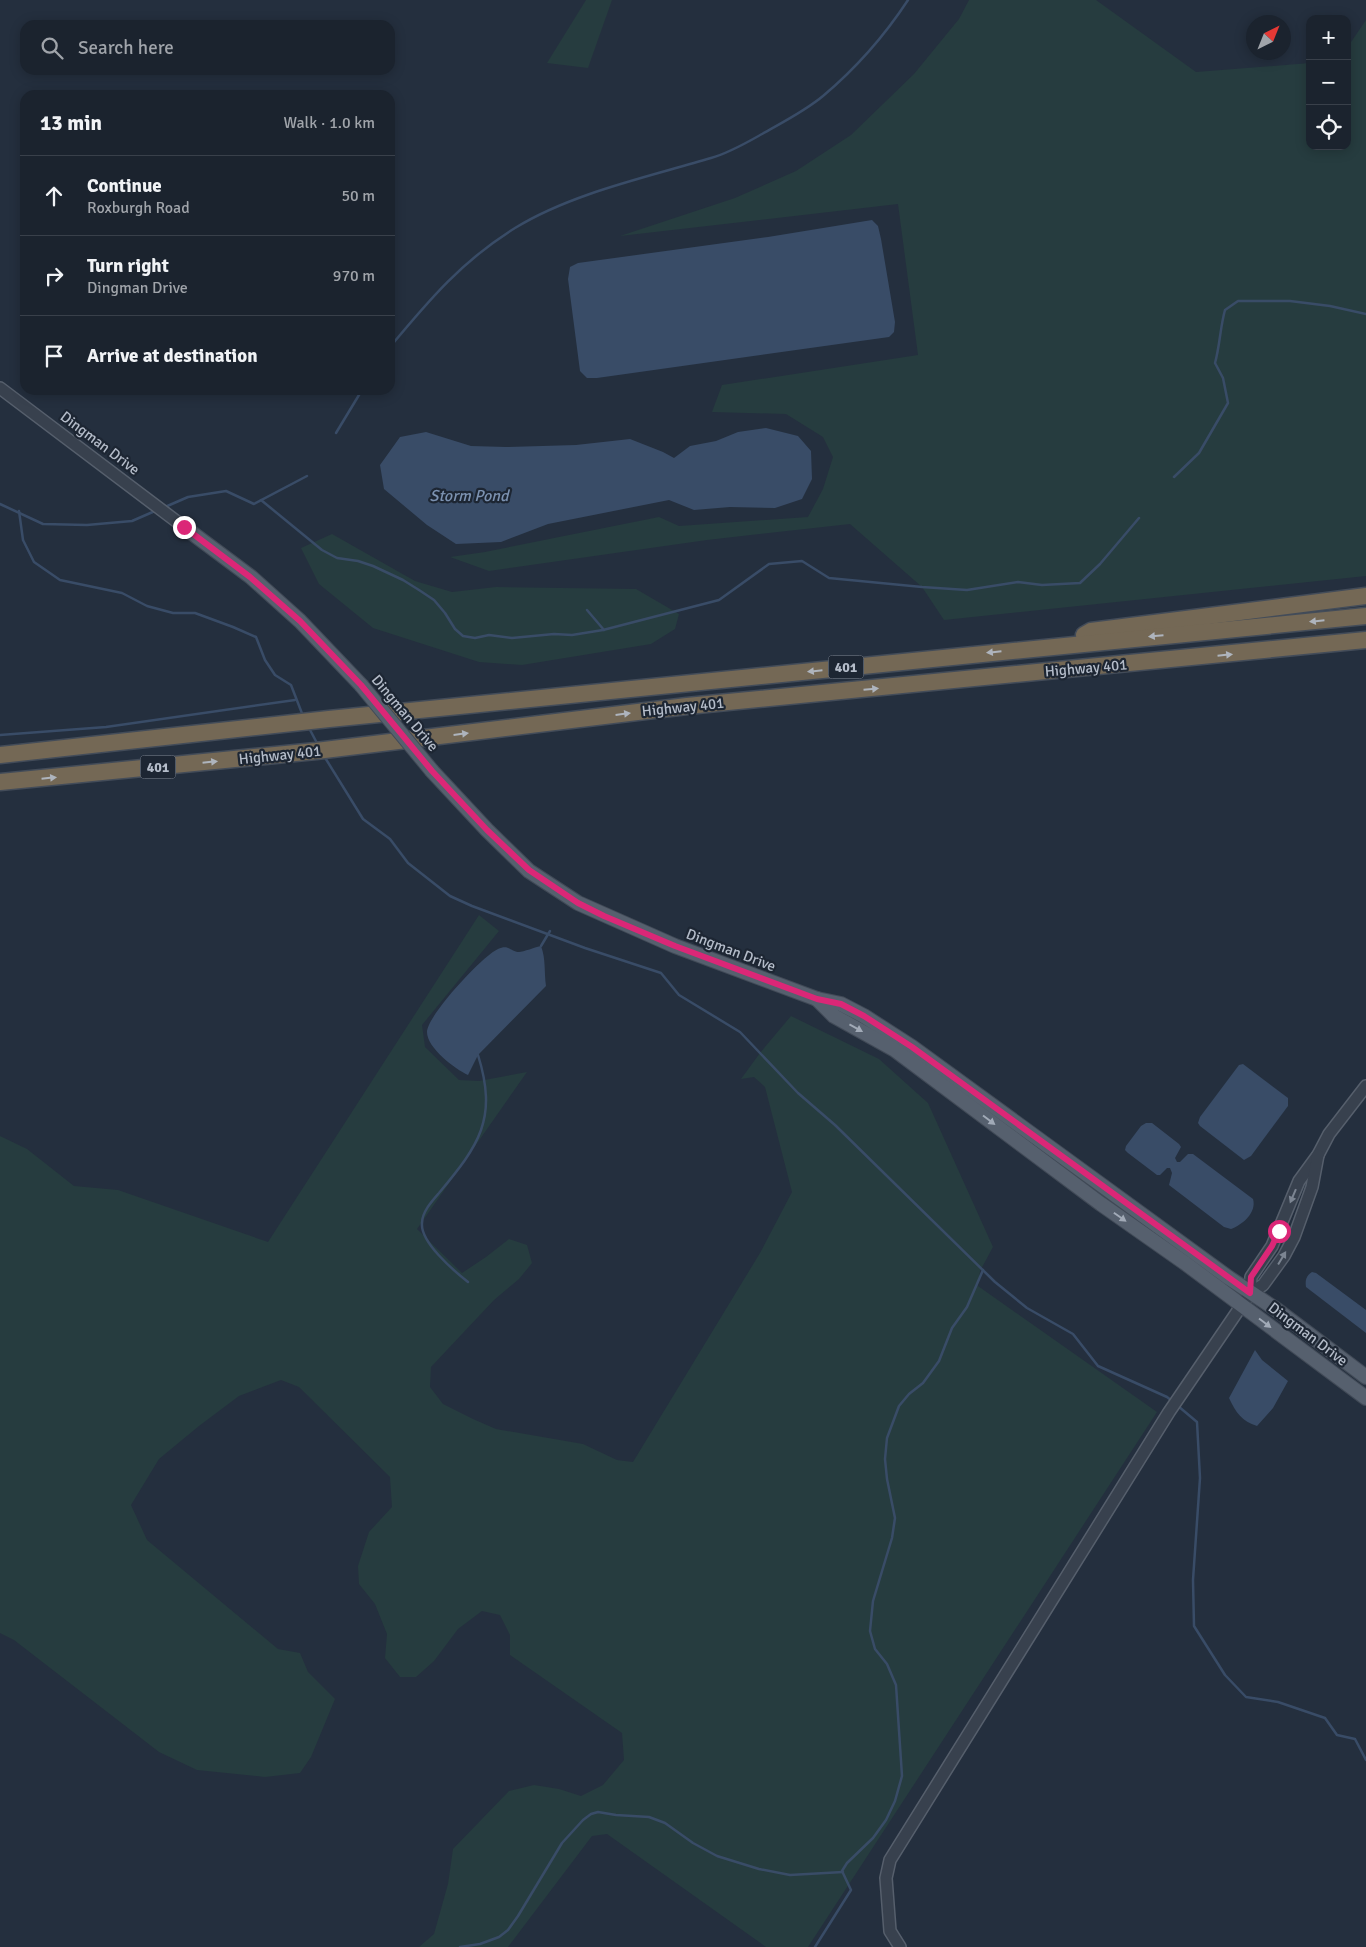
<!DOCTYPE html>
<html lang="en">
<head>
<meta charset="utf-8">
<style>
	:root { --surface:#1b232e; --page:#282f3a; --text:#f1f3f6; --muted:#a0a4aa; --line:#39404a }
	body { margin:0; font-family:Signika,sans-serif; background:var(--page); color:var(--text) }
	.controls { position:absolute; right:15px; top:15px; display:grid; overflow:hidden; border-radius:10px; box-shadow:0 2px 12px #0003 }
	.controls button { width:45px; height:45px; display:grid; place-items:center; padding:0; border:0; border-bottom:1px solid var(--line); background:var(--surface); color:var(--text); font:25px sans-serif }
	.compass { position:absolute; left:1246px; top:15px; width:45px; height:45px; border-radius:50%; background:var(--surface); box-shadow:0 2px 12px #0003; rotate:43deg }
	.stop { position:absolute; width:15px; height:15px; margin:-11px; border:4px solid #db2777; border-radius:50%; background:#fff }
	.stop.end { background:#db2777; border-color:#fff; box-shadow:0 1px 5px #0008 }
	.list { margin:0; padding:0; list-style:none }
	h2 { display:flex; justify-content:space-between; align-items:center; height:65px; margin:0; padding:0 20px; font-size:21px }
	h2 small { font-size:16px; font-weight:400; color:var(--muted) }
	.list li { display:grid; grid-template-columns:32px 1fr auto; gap:15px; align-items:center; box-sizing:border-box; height:80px; padding:0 20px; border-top:1px solid var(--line) }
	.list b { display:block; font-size:19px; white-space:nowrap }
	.list p { margin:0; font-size:16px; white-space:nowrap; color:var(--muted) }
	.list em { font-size:16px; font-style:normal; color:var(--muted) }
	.icon { flex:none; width:28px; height:28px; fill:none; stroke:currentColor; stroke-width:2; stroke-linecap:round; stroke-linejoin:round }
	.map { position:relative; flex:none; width:1366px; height:1947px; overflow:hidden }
	.search { position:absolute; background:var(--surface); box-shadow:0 2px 12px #0003; left:20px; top:20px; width:375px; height:55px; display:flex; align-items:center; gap:12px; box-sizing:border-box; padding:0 18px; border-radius:15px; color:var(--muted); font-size:19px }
	.panel { position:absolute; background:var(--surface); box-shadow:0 2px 12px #0003; left:20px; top:90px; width:375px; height:305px; border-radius:15px }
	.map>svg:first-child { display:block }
	.green { fill:#263c3f }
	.water { fill:#394c67 }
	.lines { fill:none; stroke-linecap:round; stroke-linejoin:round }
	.stream { stroke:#394c67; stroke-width:2.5 }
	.minor-casing { stroke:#565f6c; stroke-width:14 }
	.major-casing { stroke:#414a57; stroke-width:16 }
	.highway-casing { stroke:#434c59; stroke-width:19 }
	.minor { stroke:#38414e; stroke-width:11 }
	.major { stroke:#56606e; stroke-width:14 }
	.highway { stroke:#746855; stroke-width:16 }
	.major-bridge-casing { stroke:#414a57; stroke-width:16; stroke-linecap:butt }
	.major-bridge { stroke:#56606e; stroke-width:14 }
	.oneway { fill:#aeb4bd }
	.oneway2 { fill:#a1aab7 }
	.oneway3 { fill:#7c8592 }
	.route { stroke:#db2777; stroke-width:6 }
	.labels { text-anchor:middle; stroke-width:4.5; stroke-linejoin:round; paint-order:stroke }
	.shield { fill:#1d2633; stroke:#878f9c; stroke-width:1 }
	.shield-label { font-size:14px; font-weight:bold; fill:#b4bcc9 }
	.street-label { font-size:15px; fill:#b4bcc9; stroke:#1d2633 }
	.water-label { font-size:16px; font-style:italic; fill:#7c92b1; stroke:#1d2633 }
</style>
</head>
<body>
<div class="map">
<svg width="1366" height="1947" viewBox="0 0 1366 1947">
	<rect width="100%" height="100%" fill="#242f3e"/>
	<g class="green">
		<path d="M586 0H612L588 68 547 63Z"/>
		<path d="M969 0H1096L1196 72 1310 63V146H1347V48L1366 20V576L944 620 922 587 850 524 707 540 489 571 450 557 485 552 659 517 679 526 808 517 823 489 833 457 823 437 786 414 712 412 722 385 918 355 898 204 620 236 735 198 796 171 851 135 914 74 959 19Z"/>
		<path d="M332 534 415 581 452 592 496 587 636 589 679 614 675 629 651 644 522 665 479 662 373 628 319 584 301 548Z"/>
		<path d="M479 915 499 931 422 1025 425 1047 459 1080 479 1081 527 1072 417 1229 462 1273 486 1257 509 1239 527 1245 532 1263 519 1279 494 1300 431 1367 430 1387 443 1404 473 1419 496 1429 583 1444 617 1460 633 1462 760 1253 792 1192 765 1087 754 1077 741 1079 760 1053 791 1016 879 1059 928 1103 993 1247 980 1271 978 1286 1157 1412 808 1947H766L607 1834 592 1836 508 1947H419L434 1934 448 1884 453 1849 509 1791 534 1785 559 1789 581 1796 603 1785 624 1760 622 1733 510 1655V1635L500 1615 482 1611 458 1629 434 1661 416 1677H400L385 1658 387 1634 375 1604 359 1584 358 1566 369 1532 392 1507 390 1477 299 1387 281 1380 239 1396 199 1426 159 1459 131 1505 147 1540 278 1649 300 1653 308 1672 335 1699 311 1757 300 1773 265 1777 197 1770 159 1752 14 1640 0 1633V1136L27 1149 74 1186 118 1190 268 1242Z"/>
	</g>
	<g class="water">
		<path d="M872 220 878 226 881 239 895 322 894 332 889 337 597 378H587L580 371 568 279 570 267 578 263 768 237Z"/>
		<path d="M766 428 798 436 811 451 812 479 802 499 775 508 730 507 694 510 669 500 548 524 501 542 456 544 427 525 384 489 380 465 400 437 426 432 471 446 506 447 576 445 630 439 663 452 674 458 690 446 716 441 738 432Z"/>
		<path d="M541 946C546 959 544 972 546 986L478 1055 468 1075C455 1069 427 1048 427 1032 427 1016 482 956 498 949 509 944 511 952 519 952 523 952 536 947 541 946Z"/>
		<path d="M1243 1064 1288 1098V1106L1251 1156 1244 1160 1200 1126 1198 1123 1200 1117 1239 1065Z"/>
		<path d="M1146 1123H1152L1179 1144 1181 1147 1175 1158 1177 1162H1180L1188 1154H1193L1253 1199C1257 1213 1242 1225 1231 1229L1224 1227 1169 1185 1172 1173 1170 1168H1167L1160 1175H1157L1128 1153 1125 1150 1126 1146 1141 1126Z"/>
		<path d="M1312 1272 1316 1273 1366 1310V1333L1306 1287C1305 1280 1306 1276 1312 1272Z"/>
		<path d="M1255 1350 1262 1360 1288 1381 1273 1408 1257 1426C1242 1421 1236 1413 1229 1398Z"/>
	</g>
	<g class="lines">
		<g class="stream">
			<path d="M390 347C429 300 463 260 515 228 572 193 648 177 711 158 729 153 746 143 762 134 783 122 805 111 823 96 855 69 885 35 908 0"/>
			<path d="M336 433 362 390"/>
			<path d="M1174 477 1199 453 1228 403 1223 378 1215 363C1220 345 1220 328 1225 310L1238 301H1290L1330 306 1366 314"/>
			<path d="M261 500 322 550 337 558 358 561 373 566 403 580 419 590 434 600 445 613 455 629 463 636 475 638 489 635 512 638 554 634 572 635 603 630 719 600 769 564 802 561 829 578 922 587 967 590 1018 582 1042 585 1080 583 1100 564 1139 518"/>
			<path d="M0 504 43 524 87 525 132 521 155 511"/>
			<path d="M165 507 188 497 226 491 254 504 307 476"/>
			<path d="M19 511 23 540 34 562 60 580 122 593 147 606 173 613H195L233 627 256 637 265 660 275 675 291 685 303 716"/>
			<path d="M587 610 604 630"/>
			<path d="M309 728 318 745"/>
			<path d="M0 735 106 727 295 700"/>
			<path d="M324 756 363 819 390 839 408 863 450 896 472 906 585 948 661 973 679 995 740 1032 798 1093 835 1125 995 1282 1027 1308 1073 1334 1098 1366 1167 1397 1172 1401"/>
			<path d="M541 946 550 931"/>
			<path d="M468 1282C454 1271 420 1242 422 1223 422 1212 432 1201 439 1193 479 1145 498 1119 478 1055"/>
			<path d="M1178 1406 1197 1422 1200 1478 1193 1580 1194 1626 1225 1675 1246 1697 1278 1702 1325 1718 1337 1735 1355 1739 1366 1760"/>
			<path d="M460 1947 480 1944 499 1937 508 1930 518 1916 562 1843 583 1820 591 1814 598 1812 616 1815 649 1817 665 1823 693 1843 717 1856 759 1869 790 1875 843 1872"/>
			<path d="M815 1947 851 1890 842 1871 847 1863 873 1838 886 1820 895 1801 902 1776 896 1685 887 1664 875 1649 870 1631 873 1601 892 1538 895 1518 887 1479 885 1459 887 1438 899 1406 909 1394 923 1383 939 1361 952 1328 967 1307 983 1270"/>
		</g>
		<g class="minor-casing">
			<g id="minor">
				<path d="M0 388 184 527"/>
				<path d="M1250 1293 1251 1277 1272 1246 1299 1181 1318 1155 1329 1134 1366 1086"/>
				<path d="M900 1947 890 1931 886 1878 890 1860 1169 1412 1250 1293 1263 1285 1284 1256 1294 1237 1312 1187 1318 1155"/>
			</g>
		</g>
		<g class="major-casing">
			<g id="major">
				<path d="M184 527 251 577 300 621 361 685"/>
				<path d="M432 771 487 830 529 871 578 903 675 946 817 999 841 1004 864 1016 912 1047 1229 1278 1277 1310 1366 1377"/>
				<path d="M817 999 834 1016 895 1050 1101 1204 1185 1263 1366 1398"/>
			</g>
		</g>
		<g class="highway-casing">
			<g id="highway">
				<path d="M1084 635 1091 631 1366 596"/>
				<path d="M0 755C110 744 219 730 329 719 675 685 1020 650 1366 616"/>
				<path d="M0 782 316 751 687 706 1366 640"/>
			</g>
		</g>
		<use href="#minor" class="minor"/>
		<use href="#major" class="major"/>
		<use href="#highway" class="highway"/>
		<g class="major-bridge-casing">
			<path id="major-bridge" d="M361 685 432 771"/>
		</g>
		<use href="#major-bridge" class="major-bridge"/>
	</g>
	<defs><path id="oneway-solid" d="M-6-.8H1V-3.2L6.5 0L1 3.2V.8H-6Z" transform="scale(1.25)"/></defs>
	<g class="oneway">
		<use href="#oneway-solid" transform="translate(1317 621) rotate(174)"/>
		<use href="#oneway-solid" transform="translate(1156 636) rotate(175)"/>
		<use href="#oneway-solid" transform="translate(994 652) rotate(174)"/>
		<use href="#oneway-solid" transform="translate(1225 655) rotate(-6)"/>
		<use href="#oneway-solid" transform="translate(815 671) rotate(174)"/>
		<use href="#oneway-solid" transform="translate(871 689) rotate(-5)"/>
		<use href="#oneway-solid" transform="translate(623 714) rotate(-7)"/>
		<use href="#oneway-solid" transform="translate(461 734) rotate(-7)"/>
		<use href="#oneway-solid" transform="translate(210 762) rotate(-6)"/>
		<use href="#oneway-solid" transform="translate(49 778) rotate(-6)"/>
	</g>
	<g class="oneway2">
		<use href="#oneway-solid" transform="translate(856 1028) rotate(29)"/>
		<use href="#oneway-solid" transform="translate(989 1120) rotate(37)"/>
		<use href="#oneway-solid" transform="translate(1120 1217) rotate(35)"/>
		<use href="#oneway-solid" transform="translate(1265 1323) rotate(37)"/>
	</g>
	<g class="oneway3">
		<use href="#oneway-solid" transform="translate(1293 1196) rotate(113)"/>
		<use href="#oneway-solid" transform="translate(1282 1258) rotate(-59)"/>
	</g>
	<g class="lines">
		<path class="route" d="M184 527 250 577 300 621 361 685 432 771 487 830 529 870 578 903 604 916 675 946 817 999 841 1004 864 1016 912 1047 1250 1293 1251 1277 1272 1246 1279 1231"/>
	</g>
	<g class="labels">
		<g class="shield">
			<rect x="828.5" y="655.5" width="35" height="23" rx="4"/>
			<rect x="140.5" y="755.5" width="35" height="23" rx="4"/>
		</g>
		<g class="shield-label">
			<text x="846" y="672">401</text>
			<text x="158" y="772">401</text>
		</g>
		<g class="street-label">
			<text transform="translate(100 443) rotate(37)" y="5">Dingman Drive</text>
			<text transform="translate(1086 668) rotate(-5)" y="5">Highway 401</text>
			<text transform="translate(683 707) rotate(-6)" y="5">Highway 401</text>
			<text transform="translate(405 713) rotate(50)" y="5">Dingman Drive</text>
			<text transform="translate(280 755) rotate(-6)" y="5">Highway 401</text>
			<text transform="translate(731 950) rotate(21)" y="5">Dingman Drive</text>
			<text transform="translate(1308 1334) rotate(37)" y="5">Dingman Drive</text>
		</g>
		<g class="water-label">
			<text x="469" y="501">Storm Pond</text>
		</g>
	</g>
</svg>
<div class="controls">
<button>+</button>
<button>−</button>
<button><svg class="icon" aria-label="locate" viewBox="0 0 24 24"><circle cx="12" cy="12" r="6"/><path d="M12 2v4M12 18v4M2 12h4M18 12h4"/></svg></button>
</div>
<svg class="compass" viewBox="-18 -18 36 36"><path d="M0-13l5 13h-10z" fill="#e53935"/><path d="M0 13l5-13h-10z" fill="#a0a4aa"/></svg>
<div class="stop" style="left:1279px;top:1231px"></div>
<div class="stop end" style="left:184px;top:527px"></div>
<div class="search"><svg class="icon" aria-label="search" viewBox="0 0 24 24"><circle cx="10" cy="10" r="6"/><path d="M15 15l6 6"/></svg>Search here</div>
<section class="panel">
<h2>13 min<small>Walk · 1.0 km</small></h2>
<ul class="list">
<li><svg class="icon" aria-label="ahead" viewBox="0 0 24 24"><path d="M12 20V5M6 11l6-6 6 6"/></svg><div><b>Continue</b><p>Roxburgh Road</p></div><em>50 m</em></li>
<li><svg class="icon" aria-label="right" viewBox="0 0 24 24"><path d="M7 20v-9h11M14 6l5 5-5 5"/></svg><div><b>Turn right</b><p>Dingman Drive</p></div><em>970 m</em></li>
<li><svg class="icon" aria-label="arrive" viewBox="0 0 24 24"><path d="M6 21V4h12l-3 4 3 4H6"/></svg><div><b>Arrive at destination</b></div></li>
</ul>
</section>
</div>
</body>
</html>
